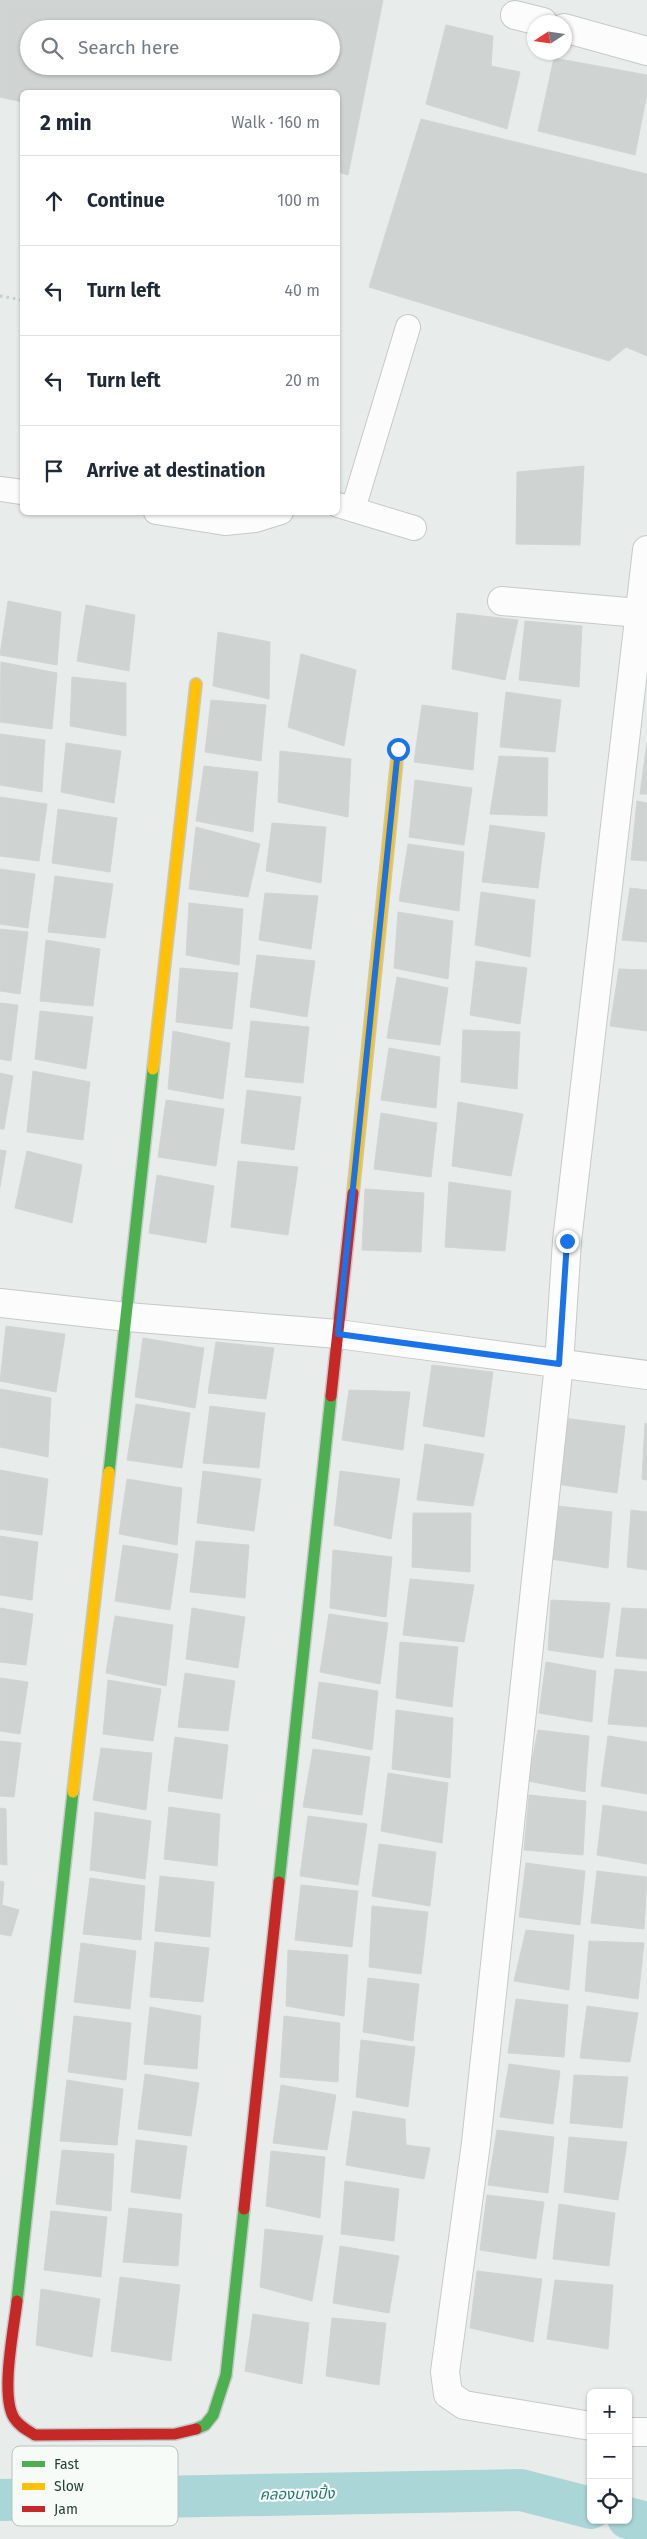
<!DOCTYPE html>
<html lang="en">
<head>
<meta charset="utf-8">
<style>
	:root { --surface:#fff; --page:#f2f2f3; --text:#1f2937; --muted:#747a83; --line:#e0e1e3 }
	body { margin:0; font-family:"Fira Sans","Noto Sans Thai",sans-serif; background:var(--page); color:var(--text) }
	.controls { position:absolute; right:15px; bottom:15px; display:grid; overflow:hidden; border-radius:8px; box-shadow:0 1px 4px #0004 }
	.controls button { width:45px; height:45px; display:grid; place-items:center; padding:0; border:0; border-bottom:1px solid var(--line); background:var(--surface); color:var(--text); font:25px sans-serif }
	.compass { position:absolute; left:527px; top:15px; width:45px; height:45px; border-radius:50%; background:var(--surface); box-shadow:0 1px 4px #0004; rotate:258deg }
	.stop { position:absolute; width:15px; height:15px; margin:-11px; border:4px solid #1a73e8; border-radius:50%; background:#fff }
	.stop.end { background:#1a73e8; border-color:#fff; box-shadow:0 1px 5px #0008 }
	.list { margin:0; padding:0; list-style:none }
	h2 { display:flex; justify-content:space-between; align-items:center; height:65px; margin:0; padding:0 20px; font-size:21px }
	h2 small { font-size:16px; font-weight:400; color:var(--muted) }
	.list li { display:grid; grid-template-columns:32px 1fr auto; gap:15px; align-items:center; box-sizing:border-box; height:90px; padding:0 20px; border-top:1px solid var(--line) }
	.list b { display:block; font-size:19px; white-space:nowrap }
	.list em { font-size:16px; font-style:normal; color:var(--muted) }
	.icon { flex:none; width:28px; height:28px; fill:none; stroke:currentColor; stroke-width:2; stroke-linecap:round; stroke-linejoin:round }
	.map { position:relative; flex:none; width:647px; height:2539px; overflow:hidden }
	.search { position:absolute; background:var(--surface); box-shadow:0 1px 4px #0004; left:20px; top:20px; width:320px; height:55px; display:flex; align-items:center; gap:12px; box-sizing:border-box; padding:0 18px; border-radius:28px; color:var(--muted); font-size:19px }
	.panel { position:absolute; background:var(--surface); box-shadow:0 1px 4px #0004; left:20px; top:90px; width:320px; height:425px; border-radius:8px }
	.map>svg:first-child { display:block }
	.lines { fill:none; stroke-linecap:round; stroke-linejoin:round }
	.canal { stroke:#abd6d8; stroke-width:42 }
	.building { fill:#cfd3d1; stroke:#d1d5d3; fill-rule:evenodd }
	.lane-casing { stroke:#c5c9c7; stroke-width:26 }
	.street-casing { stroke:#c5c9c7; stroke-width:30 }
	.fast-casing { stroke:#c4c9c7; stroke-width:14 }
	.slow-casing { stroke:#c4c9c7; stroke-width:14 }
	.jam-casing { stroke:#c4c9c7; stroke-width:14 }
	.path { stroke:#c6cecb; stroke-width:3; stroke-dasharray:2.5 4; stroke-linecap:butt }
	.lane { stroke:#fcfcfc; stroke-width:24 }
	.street { stroke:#fcfcfc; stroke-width:28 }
	.fast { stroke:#4caf50; stroke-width:11 }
	.slow { stroke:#ffc107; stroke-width:11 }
	.jam { stroke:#c62828; stroke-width:11 }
	.route { stroke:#1a73e8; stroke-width:6 }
	.labels { text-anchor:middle; stroke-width:4.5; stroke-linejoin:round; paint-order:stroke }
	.water-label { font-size:15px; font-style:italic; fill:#21757a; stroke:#f7fbf8 }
	.key { fill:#f7fbf8; stroke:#b8c3be; stroke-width:1 }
	.key-label { font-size:14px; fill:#254036 }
</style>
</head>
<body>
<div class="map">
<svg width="647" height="2539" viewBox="0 0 647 2539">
	<rect width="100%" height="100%" fill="#e8ecea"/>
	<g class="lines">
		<g class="canal">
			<path d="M0 2500 521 2490 591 2508"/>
			<path d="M628 2518 647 2523"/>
		</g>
	</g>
	<g class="building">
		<path d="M0 0H383L348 175 338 172V92H22V102L0 97ZM29 29H331V66H29Z"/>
		<path d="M446 25 493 36 491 66 520 72 507 129 426 104Z"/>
		<path d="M554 58 647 75V93L635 155 538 131Z"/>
		<path d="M421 119 647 174V356L626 347 609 361 369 287Z"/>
		<path d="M584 466 580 545 516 544 517 472Z"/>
		<path d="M8 601 61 612 57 665 0 655Z"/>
		<path d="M86 605 135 615 129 671 77 661Z"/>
		<path d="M457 613 518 620 505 680 452 669Z"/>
		<path d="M525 621 582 626 579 687 519 680Z"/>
		<path d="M218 632 270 642 269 699 213 686Z"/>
		<path d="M301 654 356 670 344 746 288 727Z"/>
		<path d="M1 662 57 673 52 729 0 722Z"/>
		<path d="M72 677 126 683V736L70 726Z"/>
		<path d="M506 692 561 700 555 752 500 747Z"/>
		<path d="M211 700 266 705 261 761 205 752Z"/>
		<path d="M422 705 478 713 473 770 414 762Z"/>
		<path d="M0 734 45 740 42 792 0 785Z"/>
		<path d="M647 742V794H640Z"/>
		<path d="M66 743 121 751 114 803 61 792Z"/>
		<path d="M280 751 351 759 348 817 278 802Z"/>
		<path d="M499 756 548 758 547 816 490 814Z"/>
		<path d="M204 766 258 772 253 832 196 821Z"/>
		<path d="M415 780 472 788 464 845 409 837Z"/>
		<path d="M0 797 47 804 39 861 0 856Z"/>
		<path d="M637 801 647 803V861L631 860Z"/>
		<path d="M58 809 117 818 110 872 52 863Z"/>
		<path d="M272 823 326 827 321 883 266 871Z"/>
		<path d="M490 825 545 833 538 888 482 882Z"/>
		<path d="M196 827 260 844 248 897 189 889Z"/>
		<path d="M408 844 464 852 459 911 399 901Z"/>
		<path d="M0 869 35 874 28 928 0 924Z"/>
		<path d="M55 876 113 884 105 938 48 932Z"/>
		<path d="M630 888 647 890V942L622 940Z"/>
		<path d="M481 892 535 900 530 957 475 945Z"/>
		<path d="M265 893 318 896 311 949 259 940Z"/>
		<path d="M189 903 243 909 239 965 186 955Z"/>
		<path d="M398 912 453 921 448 979 394 968Z"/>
		<path d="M0 929 28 932 20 994 0 991Z"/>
		<path d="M46 940 100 949 93 1006 40 1001Z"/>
		<path d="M257 955 315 961 307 1017 250 1007Z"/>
		<path d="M476 961 527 968 520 1024 470 1015Z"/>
		<path d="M180 968 238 973 232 1029 176 1022Z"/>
		<path d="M619 969 647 970V1031L610 1026Z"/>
		<path d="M397 977 448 988 440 1045 387 1038Z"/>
		<path d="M0 1003 18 1005 11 1061 0 1059Z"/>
		<path d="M40 1011 93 1017 86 1069 35 1059Z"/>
		<path d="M251 1021 309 1027 303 1083 245 1077Z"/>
		<path d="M463 1030 520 1032 517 1089 461 1082Z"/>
		<path d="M173 1031 230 1043 223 1099 168 1089Z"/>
		<path d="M389 1048 440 1057 436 1108 381 1100Z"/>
		<path d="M33 1071 90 1082 83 1140 27 1132Z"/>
		<path d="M0 1073 13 1076 4 1129H0Z"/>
		<path d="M247 1090 301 1097 294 1150 241 1143Z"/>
		<path d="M166 1100 224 1109 216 1166 158 1157Z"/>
		<path d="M458 1102 523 1114 511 1176 452 1166Z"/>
		<path d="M381 1113 437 1123 431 1177 374 1169Z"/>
		<path d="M0 1150 6 1151 0 1187Z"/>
		<path d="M27 1151 82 1165 72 1223 15 1208Z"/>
		<path d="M238 1161 298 1167 288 1235 231 1227Z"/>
		<path d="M157 1175 214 1186 206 1243 149 1233Z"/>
		<path d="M449 1182 511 1191 505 1251 445 1247Z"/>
		<path d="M365 1189 424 1193 421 1252 362 1250Z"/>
		<path d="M6 1326 65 1334 56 1392 0 1381Z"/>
		<path d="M143 1338 204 1348 195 1408 135 1397Z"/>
		<path d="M216 1342 274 1348 266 1399 208 1393Z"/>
		<path d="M432 1365 493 1372 484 1437 423 1426Z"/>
		<path d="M0 1389 51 1398 48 1457 0 1447Z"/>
		<path d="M349 1390 410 1392 403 1450 342 1440Z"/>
		<path d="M136 1404 190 1413 182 1468 127 1460Z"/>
		<path d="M210 1406 265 1413 259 1468 203 1463Z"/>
		<path d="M563 1418 625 1426 617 1493 556 1484Z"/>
		<path d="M645 1423 647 1424V1480L642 1479Z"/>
		<path d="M425 1444 484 1454 473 1506 417 1500Z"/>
		<path d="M0 1470 48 1479 42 1535 0 1529Z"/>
		<path d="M203 1471 261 1479 254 1531 197 1523Z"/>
		<path d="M340 1471 400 1479 391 1539 334 1525Z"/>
		<path d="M127 1479 182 1488 177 1545 119 1534Z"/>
		<path d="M558 1506 612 1512 608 1568 551 1559Z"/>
		<path d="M631 1510 647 1512V1570L627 1567Z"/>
		<path d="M413 1513H471L470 1572 412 1567Z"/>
		<path d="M0 1536 38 1542 32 1600 0 1595Z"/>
		<path d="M196 1541 249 1545 245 1598 190 1592Z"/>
		<path d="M123 1545 178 1554 170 1610 115 1601Z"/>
		<path d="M333 1550 392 1557 386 1617 330 1608Z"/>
		<path d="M410 1579 474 1585 464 1642 403 1635Z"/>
		<path d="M551 1600 610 1603 603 1658 548 1650Z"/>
		<path d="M0 1608 33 1614 26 1665 0 1662Z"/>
		<path d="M192 1608 245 1617 238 1668 186 1659Z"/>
		<path d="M622 1608 647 1609V1659L616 1656Z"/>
		<path d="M329 1614 388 1623 380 1684 320 1672Z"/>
		<path d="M115 1616 173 1625 166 1686 106 1673Z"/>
		<path d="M400 1642 458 1647 452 1707 396 1698Z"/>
		<path d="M546 1662 596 1671 592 1722 539 1713Z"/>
		<path d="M615 1669 647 1672V1727L608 1724Z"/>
		<path d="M185 1673 235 1681 228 1731 178 1727Z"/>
		<path d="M0 1678 28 1682 20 1734 0 1731Z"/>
		<path d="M108 1680 161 1689 153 1741 103 1734Z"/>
		<path d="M319 1682 378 1691 372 1750 312 1738Z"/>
		<path d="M396 1710 453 1718 450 1778 392 1769Z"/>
		<path d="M538 1730 589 1736 585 1792 528 1781Z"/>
		<path d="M608 1736 647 1742V1794L601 1786Z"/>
		<path d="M175 1737 228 1745 222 1799 168 1791Z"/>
		<path d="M0 1741 21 1743 14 1797 0 1796Z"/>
		<path d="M101 1748 152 1753 146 1810 93 1800Z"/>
		<path d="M313 1749 370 1757 362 1815 303 1807Z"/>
		<path d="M388 1773 448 1783 442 1843 381 1831Z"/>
		<path d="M529 1795 586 1801 583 1855 524 1850Z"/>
		<path d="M603 1805 647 1812V1864L597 1855Z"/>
		<path d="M169 1807 220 1814 217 1866 164 1859Z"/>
		<path d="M0 1808 6 1809 7 1865 0 1864Z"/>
		<path d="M95 1812 151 1821 145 1879 90 1870Z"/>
		<path d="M308 1816 367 1824 358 1885 300 1876Z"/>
		<path d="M379 1844 436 1852 430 1906 372 1896Z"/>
		<path d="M526 1863 585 1871 580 1925 519 1917Z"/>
		<path d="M597 1871 647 1877 644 1929 591 1923Z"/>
		<path d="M160 1876 214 1882 210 1937 155 1931Z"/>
		<path d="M90 1878 145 1886 141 1940 83 1934Z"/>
		<path d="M0 1881 4 1882 2 1905 19 1910 11 1936 0 1934Z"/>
		<path d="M301 1885 358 1891 352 1947 295 1940Z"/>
		<path d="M372 1906 428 1912 421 1974 369 1967Z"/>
		<path d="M526 1930 574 1935 569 1990 514 1981Z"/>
		<path d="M589 1941 644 1943 638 1999 585 1991Z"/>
		<path d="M155 1942 209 1948 203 2002 150 1997Z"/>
		<path d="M81 1943 136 1951 130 2009 74 2002Z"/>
		<path d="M288 1950 348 1955 344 2016 286 2006Z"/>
		<path d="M368 1978 419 1984 413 2041 363 2032Z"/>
		<path d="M516 1999 568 2005 564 2057 508 2053Z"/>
		<path d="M587 2006 638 2013 630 2062 580 2058Z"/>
		<path d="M150 2007 201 2016 197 2069 144 2064Z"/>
		<path d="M74 2016 131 2023 126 2080 68 2072Z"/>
		<path d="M284 2016 340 2023 338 2082 280 2077Z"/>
		<path d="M361 2040 415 2047 408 2107 356 2097Z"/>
		<path d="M509 2064 560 2071 553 2124 500 2117Z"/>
		<path d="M145 2074 199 2083 191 2136 138 2129Z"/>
		<path d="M574 2075 628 2077 622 2128 570 2123Z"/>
		<path d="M67 2080 123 2089 117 2145 60 2141Z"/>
		<path d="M281 2085 336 2095 327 2150 273 2143Z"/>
		<path d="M353 2111 405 2119 406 2145 430 2148 424 2179 346 2165Z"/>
		<path d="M497 2130 554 2137 548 2193 488 2185Z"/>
		<path d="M569 2137 627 2142 618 2200 564 2192Z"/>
		<path d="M136 2140 187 2146 180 2199 131 2192Z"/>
		<path d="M62 2150 114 2154 111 2211 56 2204Z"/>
		<path d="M271 2151 325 2157 320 2218 266 2206Z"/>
		<path d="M345 2181 399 2189 394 2241 341 2234Z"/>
		<path d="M487 2195 544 2202 536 2259 480 2250Z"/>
		<path d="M559 2204 615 2213 609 2266 553 2259Z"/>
		<path d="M129 2208 182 2214 178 2266 123 2262Z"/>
		<path d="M51 2211 107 2217 101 2277 44 2270Z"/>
		<path d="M265 2229 323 2236 312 2301 260 2287Z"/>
		<path d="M340 2246 399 2256 389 2313 333 2303Z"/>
		<path d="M477 2271 542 2279 533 2342 470 2328Z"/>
		<path d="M120 2277 180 2285 171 2361 111 2351Z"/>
		<path d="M555 2280 613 2285 608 2349 547 2339Z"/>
		<path d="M41 2289 100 2299 92 2357 36 2345Z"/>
		<path d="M253 2314 309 2323 302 2384 245 2371Z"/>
		<path d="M332 2318 386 2323 379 2385 326 2376Z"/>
	</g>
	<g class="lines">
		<g class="lane-casing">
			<g id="lane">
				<path d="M0 489 22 492"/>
				<path d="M338 505 414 528"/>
				<path d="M353 509 408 327"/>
				<path d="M156 512 225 523 255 520 281 512"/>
			</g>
		</g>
		<g class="street-casing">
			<g id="street">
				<path d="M515 15 543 22"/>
				<path d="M564 28 647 51"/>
				<path d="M502 601 639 613"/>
				<path d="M0 1303 127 1317 338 1334 647 1375"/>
				<path d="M591 2426 464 2405 448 2394 445 2372 476 2143 559 1364 567 1241 647 550"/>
				<path d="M628 2432H647"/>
			</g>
		</g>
		<g class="fast-casing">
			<g id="fast">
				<path d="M109 1472 153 1069"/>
				<path d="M279 1882 331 1396"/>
				<path d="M17 2301 73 1792"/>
				<path d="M196 2429 205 2425 213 2415 226 2375 244 2209"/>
			</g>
		</g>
		<g class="slow-casing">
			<g id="slow">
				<path d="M153 1069 196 684"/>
				<path d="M353 1193 398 749"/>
				<path d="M73 1792 109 1472"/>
			</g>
		</g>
		<g class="jam-casing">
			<g id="jam">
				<path d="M331 1396 353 1193"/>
				<path d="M244 2209 279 1882"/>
				<path d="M17 2301C14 2329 0 2395 14 2418 19 2426 27 2430 35 2435L175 2434 196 2429"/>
			</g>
		</g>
		<path class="path" d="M0 296 22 300"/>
		<use href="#lane" class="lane"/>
		<use href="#street" class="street"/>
		<use href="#fast" class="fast"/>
		<use href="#slow" class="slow"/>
		<use href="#jam" class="jam"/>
	</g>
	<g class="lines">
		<path class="route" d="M398 749 338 1334 559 1364 567 1241"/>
	</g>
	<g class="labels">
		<g class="water-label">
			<text transform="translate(297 2494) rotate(-1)" y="5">คลองบางปิ้ง</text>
		</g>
	</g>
	<rect x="12" y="2446" width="166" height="80" rx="8" class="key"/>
	<rect x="22" y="2461" width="23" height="6" fill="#4caf50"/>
	<rect x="22" y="2483" width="23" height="7" fill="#ffc107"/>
	<rect x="22" y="2506" width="23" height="6" fill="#c62828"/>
	<g class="key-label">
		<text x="54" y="2469">Fast</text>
		<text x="54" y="2491">Slow</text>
		<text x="54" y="2514">Jam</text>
	</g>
</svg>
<div class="controls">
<button>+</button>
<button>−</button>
<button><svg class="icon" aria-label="locate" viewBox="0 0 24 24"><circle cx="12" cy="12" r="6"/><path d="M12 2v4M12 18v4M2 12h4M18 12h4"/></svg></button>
</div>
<svg class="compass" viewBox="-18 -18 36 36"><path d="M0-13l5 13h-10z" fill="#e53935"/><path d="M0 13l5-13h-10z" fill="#747a83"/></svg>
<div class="stop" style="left:398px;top:749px"></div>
<div class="stop end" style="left:567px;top:1241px"></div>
<div class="search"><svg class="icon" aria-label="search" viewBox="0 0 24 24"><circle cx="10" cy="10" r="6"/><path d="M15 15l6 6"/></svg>Search here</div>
<section class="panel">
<h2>2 min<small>Walk · 160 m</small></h2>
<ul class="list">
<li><svg class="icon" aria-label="ahead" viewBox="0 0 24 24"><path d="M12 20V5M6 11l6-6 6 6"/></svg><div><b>Continue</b></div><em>100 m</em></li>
<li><svg class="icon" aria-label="left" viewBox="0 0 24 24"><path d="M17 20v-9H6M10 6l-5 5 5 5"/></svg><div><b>Turn left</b></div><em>40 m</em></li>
<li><svg class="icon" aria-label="left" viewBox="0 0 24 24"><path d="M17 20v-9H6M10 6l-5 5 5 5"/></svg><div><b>Turn left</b></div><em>20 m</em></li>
<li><svg class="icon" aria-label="arrive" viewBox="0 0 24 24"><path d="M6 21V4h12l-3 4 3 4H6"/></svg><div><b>Arrive at destination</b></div></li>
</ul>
</section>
</div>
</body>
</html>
